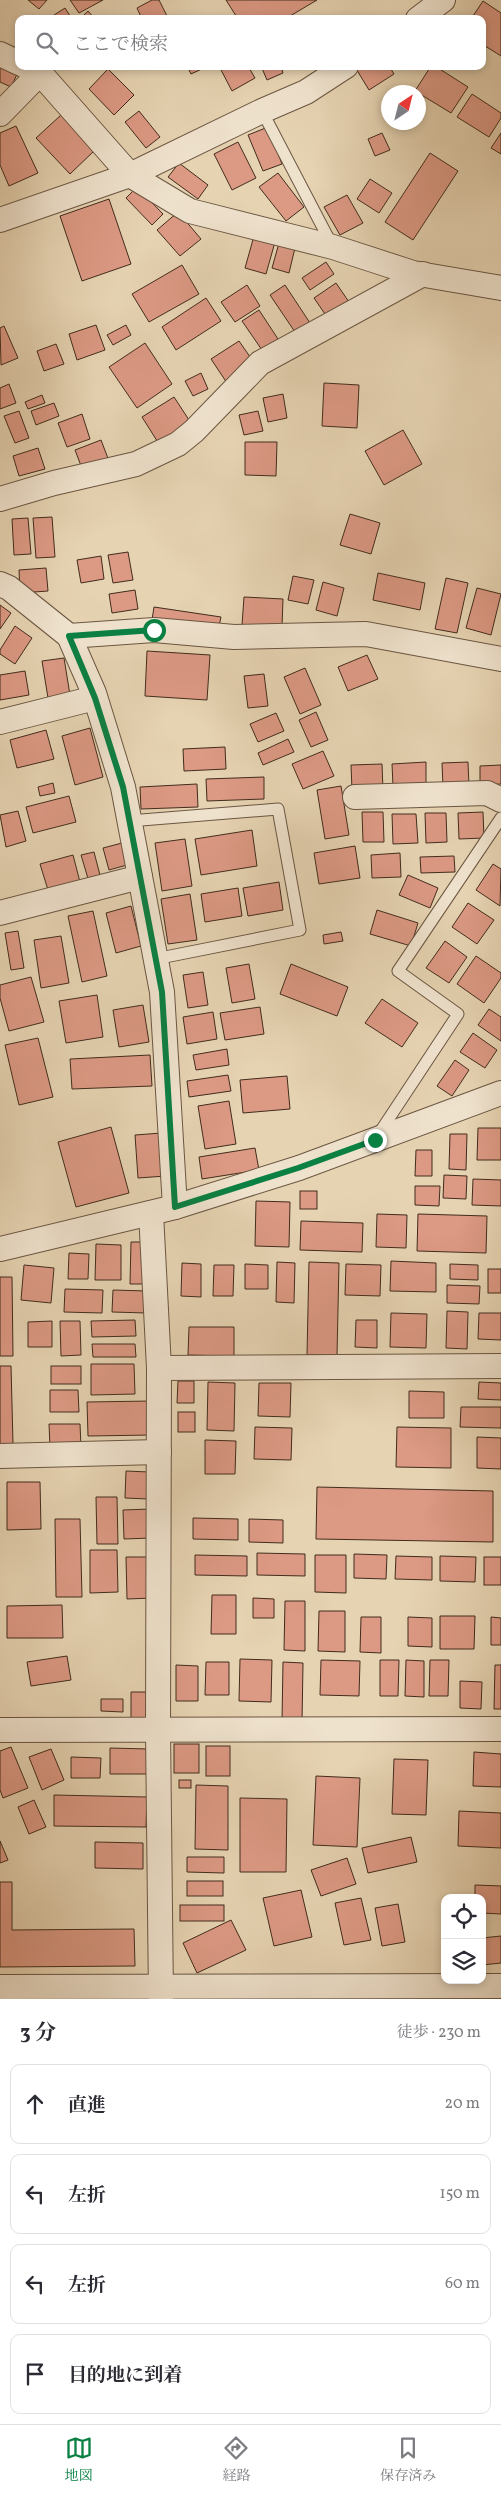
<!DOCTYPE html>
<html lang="ja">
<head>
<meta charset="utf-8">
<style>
	:root { --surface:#fff; --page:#f7f7f7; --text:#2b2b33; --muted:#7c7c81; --line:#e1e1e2; --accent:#0b8043 }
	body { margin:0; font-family:Vollkorn,"Noto Serif JP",serif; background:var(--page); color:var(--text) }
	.controls { position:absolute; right:15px; bottom:15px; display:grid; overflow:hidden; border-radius:10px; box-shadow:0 2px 8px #0003 }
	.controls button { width:45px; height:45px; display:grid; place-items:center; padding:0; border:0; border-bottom:1px solid var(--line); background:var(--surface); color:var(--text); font:25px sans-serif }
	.compass { position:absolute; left:381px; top:85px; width:45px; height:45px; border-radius:50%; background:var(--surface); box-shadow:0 2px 8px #0003; rotate:35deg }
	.stop { position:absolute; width:15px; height:15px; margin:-11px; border:4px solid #0b8043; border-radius:50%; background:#fff }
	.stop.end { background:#0b8043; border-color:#fff; box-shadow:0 1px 5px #0008 }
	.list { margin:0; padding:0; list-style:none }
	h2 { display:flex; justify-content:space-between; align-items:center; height:65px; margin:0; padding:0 20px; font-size:21px }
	h2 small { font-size:16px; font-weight:400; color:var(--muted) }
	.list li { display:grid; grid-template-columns:32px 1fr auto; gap:15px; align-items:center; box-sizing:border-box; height:80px; margin:0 10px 10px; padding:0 10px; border:1px solid var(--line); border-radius:10px }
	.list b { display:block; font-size:19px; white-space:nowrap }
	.list em { font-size:16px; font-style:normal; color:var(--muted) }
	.icon { flex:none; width:28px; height:28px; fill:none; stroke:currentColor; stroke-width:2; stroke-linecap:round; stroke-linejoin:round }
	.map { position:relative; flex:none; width:501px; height:1999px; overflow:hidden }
	.search { position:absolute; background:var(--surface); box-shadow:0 2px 8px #0003; left:15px; right:15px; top:15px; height:55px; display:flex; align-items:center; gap:12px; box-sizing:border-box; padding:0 18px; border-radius:10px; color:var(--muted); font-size:19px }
	.sheet { height:425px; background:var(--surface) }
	nav { display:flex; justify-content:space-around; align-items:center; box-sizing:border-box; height:70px; border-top:1px solid var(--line); background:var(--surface); font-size:14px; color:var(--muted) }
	nav a { display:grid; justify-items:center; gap:2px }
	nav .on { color:var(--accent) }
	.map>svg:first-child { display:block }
	.building { fill:#dc9984; stroke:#422c1c }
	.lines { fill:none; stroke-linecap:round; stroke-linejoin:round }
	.service-casing { stroke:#6b5642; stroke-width:13 }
	.minor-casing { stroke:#6b5642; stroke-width:26 }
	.service { stroke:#efe2cd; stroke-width:11 }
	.minor { stroke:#efe2cd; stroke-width:24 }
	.route { stroke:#0b8043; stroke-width:6 }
</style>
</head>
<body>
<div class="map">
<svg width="501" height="1999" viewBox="0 0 501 1999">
	<rect width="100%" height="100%" fill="#e6d3b2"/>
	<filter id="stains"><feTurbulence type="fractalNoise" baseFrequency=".004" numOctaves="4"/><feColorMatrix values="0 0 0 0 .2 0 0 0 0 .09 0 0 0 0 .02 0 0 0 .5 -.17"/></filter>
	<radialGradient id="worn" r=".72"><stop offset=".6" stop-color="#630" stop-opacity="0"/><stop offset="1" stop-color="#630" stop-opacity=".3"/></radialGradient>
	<g class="building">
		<path d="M28 0H47L39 9Z"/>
		<path d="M70 0H103L79 13Z"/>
		<path d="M152 0H159L167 16 161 19H142L137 8Z"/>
		<path d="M226 0H317L285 19H238Z"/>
		<path d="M483 1 501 13V56L482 44V19H471Z"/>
		<path d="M65 8 72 19H52L51 17Z"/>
		<path d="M88 11 95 19H80Z"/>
		<path d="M0 59 20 68 11 87 0 82Z"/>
		<path d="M187 66H206V67L191 74Z"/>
		<path d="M224 66H248L255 78 232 91 220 68Z"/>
		<path d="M261 66H281L283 73 267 80Z"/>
		<path d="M357 66H389L394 74 369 90 355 67Z"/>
		<path d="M431 66H435L468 87 451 113 415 91Z"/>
		<path d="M108 69 134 95 114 115 89 89Z"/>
		<path d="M472 94 501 113V118L489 137 457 117Z"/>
		<path d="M139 111 160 137 146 148 125 122Z"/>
		<path d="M61 115 94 151 70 174 36 138Z"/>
		<path d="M16 126 38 173 9 186 0 165V133Z"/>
		<path d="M268 127 282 164 263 171 248 135Z"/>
		<path d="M382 133 390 150 375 156 368 139Z"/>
		<path d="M501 133V154L491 148Z"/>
		<path d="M238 142 256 178 232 190 214 154Z"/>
		<path d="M430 153 458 171 413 240 385 222Z"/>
		<path d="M179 163 208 185 198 199 168 177Z"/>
		<path d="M278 173 304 207 286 221 259 187Z"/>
		<path d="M370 179 392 193 379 213 357 199Z"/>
		<path d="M137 187 163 214 152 225 126 198Z"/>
		<path d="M347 195 363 223 340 235 324 207Z"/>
		<path d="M109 199 131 264 82 281 60 216Z"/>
		<path d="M178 212 201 239 180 256 157 230Z"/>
		<path d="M254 236 275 242 266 274 245 268Z"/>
		<path d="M279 243 295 248 289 273 272 268Z"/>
		<path d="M326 262 334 274 310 290 302 278Z"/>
		<path d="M182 265 199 294 149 322 132 294Z"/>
		<path d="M336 283 349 302 327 317 314 298Z"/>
		<path d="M247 285 260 306 235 322 221 302Z"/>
		<path d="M285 285 310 323 295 332 270 295Z"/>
		<path d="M206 298 221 321 176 350 162 327Z"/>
		<path d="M259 310 278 339 262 350 242 321Z"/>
		<path d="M96 325 105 350 77 360 69 334Z"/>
		<path d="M126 325 131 335 113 345 107 335Z"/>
		<path d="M4 326 18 358 1 365 0 328Z"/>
		<path d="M239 341 255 364 227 383 211 359Z"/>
		<path d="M145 343 172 384 137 408 109 367Z"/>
		<path d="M56 344 64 364 44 371 37 351Z"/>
		<path d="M201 373 208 389 193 396 185 381Z"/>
		<path d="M324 383 359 385 357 428 322 426Z"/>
		<path d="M9 384 16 403 0 409V388Z"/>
		<path d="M283 394 287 418 268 422 263 398Z"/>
		<path d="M42 395 45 403 28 409 25 402Z"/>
		<path d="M174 397 191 423 159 444 142 417Z"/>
		<path d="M54 403 59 416 36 425 31 411Z"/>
		<path d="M19 411 29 438 15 443 4 416Z"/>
		<path d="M258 411 263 431 244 435 239 415Z"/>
		<path d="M82 414 90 439 67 447 58 423Z"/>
		<path d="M403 430 422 464 384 485 365 451Z"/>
		<path d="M101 440 109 461 83 471 75 450Z"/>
		<path d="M245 442H277L276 476 245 475Z"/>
		<path d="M38 448 45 469 19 476 13 456Z"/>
		<path d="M350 514 380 523 371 554 340 545Z"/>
		<path d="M52 517 55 557 36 558 33 518Z"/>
		<path d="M28 518 31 554 14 555 12 519Z"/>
		<path d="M128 552 133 580 113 583 108 555Z"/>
		<path d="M101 556 104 579 81 583 77 560Z"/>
		<path d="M46 568 48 591 20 593 19 570Z"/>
		<path d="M378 573 425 583 420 610 373 600Z"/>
		<path d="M293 576 314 580 308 604 288 600Z"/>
		<path d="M446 578 468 583 457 633 435 629Z"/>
		<path d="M323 582 344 588 337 616 316 610Z"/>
		<path d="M477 588 501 594 491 635 466 628Z"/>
		<path d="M135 590 138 609 112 613 109 594Z"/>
		<path d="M244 597 283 599 282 627 242 625Z"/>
		<path d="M0 605 11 613 0 629Z"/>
		<path d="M154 607 221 617 218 631 152 620Z"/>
		<path d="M15 626 32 638 15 664 0 654V650Z"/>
		<path d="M147 651 210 655 207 700 145 696Z"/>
		<path d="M367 655 378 679 348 691 338 667Z"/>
		<path d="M64 658 70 695 48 698 42 661Z"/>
		<path d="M305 668 321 705 300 714 284 677Z"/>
		<path d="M25 671 29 695 0 700V675Z"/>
		<path d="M264 674 268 706 248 708 244 676Z"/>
		<path d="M316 712 328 740 311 747 299 720Z"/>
		<path d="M276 713 284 731 258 742 250 724Z"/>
		<path d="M90 728 103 777 75 785 62 736Z"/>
		<path d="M46 730 54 759 17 768 10 740Z"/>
		<path d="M288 739 294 752 263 765 258 753Z"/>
		<path d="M225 747 226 769 184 771 183 749Z"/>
		<path d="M323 751 334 776 303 789 292 764Z"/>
		<path d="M426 762V784L393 786 392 764Z"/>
		<path d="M468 762 469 786 443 787 442 763Z"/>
		<path d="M382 764 383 790H352L351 765Z"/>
		<path d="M501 765V784L480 785V766Z"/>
		<path d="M264 777V799L207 801 206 779Z"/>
		<path d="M53 783 55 793 40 796 38 787Z"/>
		<path d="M197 784 198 807 141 809 140 787Z"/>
		<path d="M341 786 349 835 325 839 317 790Z"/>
		<path d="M69 796 76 822 33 833 26 807Z"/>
		<path d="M18 811 26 841 6 847 0 815Z"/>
		<path d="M362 812H383L384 842H363Z"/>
		<path d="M483 812 484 838 459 839 458 813Z"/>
		<path d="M425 813H446L447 842 426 843Z"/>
		<path d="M392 814H416L418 843 393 844Z"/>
		<path d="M252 830 257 866 201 875 195 839Z"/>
		<path d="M185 839 192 886 162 891 155 843Z"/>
		<path d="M122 843 127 865 109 870 103 848Z"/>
		<path d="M355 846 360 878 319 884 314 853Z"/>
		<path d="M94 852 101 879 89 882 81 855Z"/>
		<path d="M400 853 401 877 372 878 371 855Z"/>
		<path d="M73 855 80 882 48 890 40 864Z"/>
		<path d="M454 856 455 872 421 873 420 857Z"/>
		<path d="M493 864 501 869 500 906 476 890Z"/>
		<path d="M408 875 438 888 430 908 399 895Z"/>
		<path d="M279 882 283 910 248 916 243 888Z"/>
		<path d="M238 888 242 916 205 922 201 894Z"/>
		<path d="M190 894 197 940 168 944 161 899Z"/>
		<path d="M468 903 494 920 477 944 452 927Z"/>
		<path d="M131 906 141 946 116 953 106 913Z"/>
		<path d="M377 910 418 923 411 946 370 934Z"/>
		<path d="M93 911 107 976 82 982 68 916Z"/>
		<path d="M18 931 24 968 11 970 5 933Z"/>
		<path d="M341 932 343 941 324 944 323 935Z"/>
		<path d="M61 936 69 983 41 988 34 940Z"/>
		<path d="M445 941 467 957 449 983 426 968Z"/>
		<path d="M476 956 501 973V978L484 1003 457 984Z"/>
		<path d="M249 964 255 999 232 1003 226 968Z"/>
		<path d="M291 964 348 987 337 1016 280 994Z"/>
		<path d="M203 972 208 1005 188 1008 183 975Z"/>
		<path d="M31 977 44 1022 9 1031 0 998V985Z"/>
		<path d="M97 995 103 1037 66 1043 59 1001Z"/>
		<path d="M382 999 418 1023 402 1047 365 1023Z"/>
		<path d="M143 1005 149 1042 119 1047 113 1010Z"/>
		<path d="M260 1007 264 1034 225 1040 220 1013Z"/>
		<path d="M489 1009 501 1017V1041L478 1025Z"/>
		<path d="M213 1012 217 1039 187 1044 183 1017Z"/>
		<path d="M473 1033 497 1050 485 1068 460 1052Z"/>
		<path d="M38 1038 53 1097 19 1105 5 1045Z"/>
		<path d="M227 1049 229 1065 196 1070 193 1055Z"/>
		<path d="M150 1055 152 1086 72 1089 70 1059Z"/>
		<path d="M455 1060 469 1070 452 1096 437 1086Z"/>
		<path d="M228 1075 231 1091 189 1097 187 1081Z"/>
		<path d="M287 1076 290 1109 243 1113 240 1080Z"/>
		<path d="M229 1101 236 1144 205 1149 198 1106Z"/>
		<path d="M111 1127 129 1193 76 1207 58 1142Z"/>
		<path d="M478 1128H501V1160H477Z"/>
		<path d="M162 1133 166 1176 138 1178 135 1135Z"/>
		<path d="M450 1134H467L466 1170 449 1169Z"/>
		<path d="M255 1148 259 1170 202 1179 199 1157Z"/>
		<path d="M416 1150H432V1176H415Z"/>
		<path d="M444 1175 467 1176 466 1199 443 1198Z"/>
		<path d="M473 1179 501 1180V1206L472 1205Z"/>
		<path d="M415 1186H440L439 1206 415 1205Z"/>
		<rect x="300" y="1191" width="17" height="18"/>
		<path d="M256 1201 290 1202 289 1247 255 1246Z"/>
		<path d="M377 1214 407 1215 406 1248 376 1247Z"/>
		<path d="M418 1214 487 1216 486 1253 417 1251Z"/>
		<path d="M301 1221 363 1223 362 1252 300 1250Z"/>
		<path d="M131 1242H150L149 1284H130Z"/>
		<path d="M96 1244 121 1245V1280H95Z"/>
		<path d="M69 1253 89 1254 88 1279H68Z"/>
		<path d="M391 1261 436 1263V1292L390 1291Z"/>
		<path d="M277 1262 295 1263 294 1303 276 1302Z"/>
		<path d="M309 1262 339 1263 337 1355H307Z"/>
		<path d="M182 1263 201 1264V1297L181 1296Z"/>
		<path d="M245 1264 268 1265V1289H245Z"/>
		<path d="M346 1264 381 1265 380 1296 345 1295Z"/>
		<path d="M450 1264 478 1265V1280L450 1279Z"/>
		<path d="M24 1265 54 1268 51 1303 21 1300Z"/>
		<path d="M214 1265H234L233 1296H213Z"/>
		<rect x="488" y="1269" width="13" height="24"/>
		<path d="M0 1277H12L13 1356H0Z"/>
		<path d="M447 1285 480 1286 479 1304 447 1303Z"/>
		<path d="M65 1289 103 1290 102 1313 64 1312Z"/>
		<path d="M113 1290 147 1291V1313L112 1312Z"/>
		<path d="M447 1311 468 1312 467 1349 446 1348Z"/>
		<path d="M391 1313 427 1314 426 1348 390 1347Z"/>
		<path d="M479 1313H501V1340L478 1339Z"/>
		<path d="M135 1320 136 1336 92 1337 91 1321Z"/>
		<path d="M356 1320H377V1348L355 1347Z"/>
		<path d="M52 1321V1347H28V1322Z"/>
		<path d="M60 1321H80L81 1355 61 1356Z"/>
		<path d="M189 1327H234V1356L188 1355Z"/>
		<path d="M92 1344H135L136 1357H93Z"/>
		<path d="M91 1364H134L135 1394 91 1395Z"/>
		<path d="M0 1366H11L13 1444H0Z"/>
		<rect x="51" y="1366" width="30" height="18"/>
		<path d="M178 1381H194V1403H177Z"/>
		<path d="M208 1382 235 1383 234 1431 207 1430Z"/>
		<path d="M479 1382 501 1383V1400L478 1399Z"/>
		<path d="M259 1383H291L290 1417 258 1416Z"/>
		<path d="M50 1390H78L79 1412H50Z"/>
		<path d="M409 1391 444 1392V1418H409Z"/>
		<path d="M151 1401 152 1435 88 1436 87 1402Z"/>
		<path d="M461 1407H501V1428L460 1427Z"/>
		<rect x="178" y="1412" width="17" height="20"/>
		<path d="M49 1424H80L81 1447H50Z"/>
		<path d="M255 1427 292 1428 291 1460 254 1459Z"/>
		<path d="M397 1427 451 1428V1468L396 1467Z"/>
		<path d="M477 1437 501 1438V1469L477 1468Z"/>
		<path d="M205 1440 236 1441 235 1474H205Z"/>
		<path d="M126 1471 149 1472 148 1499 125 1498Z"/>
		<path d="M7 1482H40L41 1529 7 1530Z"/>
		<path d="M317 1487 493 1491V1542L316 1539Z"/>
		<path d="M96 1497H117L118 1544H97Z"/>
		<path d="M151 1509V1538L124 1539 123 1510Z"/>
		<path d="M193 1518 238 1519V1540L193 1539Z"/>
		<path d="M55 1519H80L82 1597H56Z"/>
		<path d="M249 1519 283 1520V1543L249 1542Z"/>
		<path d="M90 1550H117L118 1592 90 1593Z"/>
		<path d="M257 1553 305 1554V1576L257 1575Z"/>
		<path d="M354 1554 387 1555 386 1579 354 1578Z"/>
		<path d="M195 1555 247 1556V1576L195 1575Z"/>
		<path d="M315 1555H346V1593L315 1592Z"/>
		<path d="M396 1556 432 1557V1580L395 1579Z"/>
		<path d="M440 1556 476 1557 475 1582 440 1581Z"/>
		<path d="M126 1557H152L153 1598 127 1599Z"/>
		<rect x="484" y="1557" width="17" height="28"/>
		<path d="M212 1595H236V1634H211Z"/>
		<path d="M253 1598 274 1599V1618H253Z"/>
		<path d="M285 1601H305V1651L284 1650Z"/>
		<path d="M62 1605 63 1638H7V1606Z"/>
		<path d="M319 1611H345V1652L318 1651Z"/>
		<path d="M440 1616H475L474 1649H440Z"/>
		<path d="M361 1617H381V1653L360 1652Z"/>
		<path d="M408 1617 432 1618V1647L408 1646Z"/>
		<path d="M491 1617 501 1618V1645H491Z"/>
		<path d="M67 1656 71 1680 31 1686 27 1662Z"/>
		<path d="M240 1659 272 1660 271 1702 239 1701Z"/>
		<path d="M321 1660 360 1661 359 1696 320 1695Z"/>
		<path d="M380 1660H399L398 1696H380Z"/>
		<path d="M406 1660 424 1661V1697L405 1696Z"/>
		<path d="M430 1660H449L448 1696H429Z"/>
		<path d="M206 1662H229V1695H205Z"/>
		<path d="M283 1662 303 1663 302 1722 282 1721Z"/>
		<path d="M176 1665 198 1666V1701H176Z"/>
		<path d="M495 1665H501V1709H494Z"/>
		<path d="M460 1681 482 1682 481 1709 460 1708Z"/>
		<path d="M131 1692H151V1721L131 1720Z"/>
		<path d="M101 1699H123V1712L101 1711Z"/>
		<rect x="174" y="1744" width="25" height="29"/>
		<rect x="206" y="1746" width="24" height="30"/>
		<path d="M11 1747 28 1788 3 1798 0 1790V1751Z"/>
		<path d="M110 1748 149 1749V1774H110Z"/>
		<path d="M51 1749 64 1780 42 1790 29 1757Z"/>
		<path d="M474 1752 501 1754V1787L473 1786Z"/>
		<path d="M71 1757 101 1758 100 1778H71Z"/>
		<path d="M394 1759 428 1760 426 1815 392 1814Z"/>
		<path d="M316 1776 360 1778 357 1847 313 1845Z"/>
		<rect x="179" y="1780" width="12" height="8"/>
		<path d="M196 1785 228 1786V1850L195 1849Z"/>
		<path d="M54 1795 147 1797 146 1827 54 1826Z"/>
		<path d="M240 1798 287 1799 286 1872H240Z"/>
		<path d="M34 1800 46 1827 29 1834 18 1807Z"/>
		<path d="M459 1811 501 1813V1848L458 1846Z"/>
		<path d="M411 1837 417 1862 368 1873 362 1848Z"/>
		<path d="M0 1841 8 1860 0 1863Z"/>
		<path d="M95 1842 143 1843V1869L95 1868Z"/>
		<path d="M187 1857H224V1873L187 1872Z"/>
		<path d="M347 1858 356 1884 321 1896 311 1870Z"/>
		<rect x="187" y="1881" width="36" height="15"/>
		<path d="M0 1882H12V1930L134 1929 135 1966 0 1967Z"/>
		<path d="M475 1885 501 1886V1914L482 1913V1898H475Z"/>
		<path d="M301 1890 312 1937 274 1946 263 1898Z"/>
		<path d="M361 1898 371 1940 344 1945 335 1903Z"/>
		<path d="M398 1904 405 1942 382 1946 375 1908Z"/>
		<rect x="180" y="1905" width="44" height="16"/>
		<path d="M231 1920 246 1950 197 1973 183 1943Z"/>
		<path d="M501 1936V1963L482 1965V1938Z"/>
	</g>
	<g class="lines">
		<g class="service-casing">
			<g id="service">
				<path d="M262 111 333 247"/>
				<path d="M129 821 278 809 300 930 155 959"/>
				<path d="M378 1135 458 1014 398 971 501 818"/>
			</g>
		</g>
		<g class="minor-casing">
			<g id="minor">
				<path d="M418 19 443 0"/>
				<path d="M0 54 19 63"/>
				<path d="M25 66 40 73 130 175 190 211 333 247 413 273 501 288"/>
				<path d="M0 114 40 73"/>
				<path d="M0 220 130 175 262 111 306 92 346 66"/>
				<path d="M0 499 54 483 136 464 178 444 194 431 260 363 423 274"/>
				<path d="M0 584 9 588 69 636 94 693 123 787 162 992 175 1207"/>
				<path d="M69 636 154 630 234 637 366 634 501 659"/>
				<path d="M0 722 95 698"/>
				<path d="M355 797 487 793 501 800"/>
				<path d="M0 913 140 877"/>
				<path d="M151 1213 159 1368 158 1730 161 1999"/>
				<path d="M0 1249 175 1207 299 1168 501 1093"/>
				<path d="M159 1368 501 1366"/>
				<path d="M0 1456 159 1452"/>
				<path d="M0 1730 501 1729"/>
				<path d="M0 1987 501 1986"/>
			</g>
		</g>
		<use href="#service" class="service"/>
		<use href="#minor" class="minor"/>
	</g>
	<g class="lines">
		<path class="route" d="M154 630 69 636 95 698 123 787 162 992 175 1207 298 1168 375 1140"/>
	</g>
	<rect width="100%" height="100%" filter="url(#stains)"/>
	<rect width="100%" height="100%" fill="url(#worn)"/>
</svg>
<div class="controls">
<button><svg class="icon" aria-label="locate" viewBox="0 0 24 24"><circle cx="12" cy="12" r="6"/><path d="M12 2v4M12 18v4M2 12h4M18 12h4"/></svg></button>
<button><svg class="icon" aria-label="layers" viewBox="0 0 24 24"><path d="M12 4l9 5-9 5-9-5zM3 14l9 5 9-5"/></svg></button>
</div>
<svg class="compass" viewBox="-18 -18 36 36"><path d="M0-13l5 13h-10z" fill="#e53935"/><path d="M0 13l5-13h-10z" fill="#7c7c81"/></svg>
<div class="stop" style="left:154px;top:630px"></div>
<div class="stop end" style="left:375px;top:1140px"></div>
<div class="search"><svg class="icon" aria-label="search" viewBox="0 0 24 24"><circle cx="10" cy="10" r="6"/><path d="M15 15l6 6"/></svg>ここで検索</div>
</div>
<section class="sheet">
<h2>3 分<small>徒歩 · 230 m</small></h2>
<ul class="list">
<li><svg class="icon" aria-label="ahead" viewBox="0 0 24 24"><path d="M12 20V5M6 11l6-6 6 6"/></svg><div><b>直進</b></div><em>20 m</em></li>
<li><svg class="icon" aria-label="left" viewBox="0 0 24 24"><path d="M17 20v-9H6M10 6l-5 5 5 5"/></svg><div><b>左折</b></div><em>150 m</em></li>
<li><svg class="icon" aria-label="left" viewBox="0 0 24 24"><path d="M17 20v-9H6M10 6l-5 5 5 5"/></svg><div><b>左折</b></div><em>60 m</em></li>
<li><svg class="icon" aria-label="arrive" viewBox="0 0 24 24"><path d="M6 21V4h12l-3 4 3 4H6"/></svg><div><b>目的地に到着</b></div></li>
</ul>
</section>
<nav>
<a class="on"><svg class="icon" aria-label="map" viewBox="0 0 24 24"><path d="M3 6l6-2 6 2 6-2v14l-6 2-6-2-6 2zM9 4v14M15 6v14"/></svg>地図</a>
<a><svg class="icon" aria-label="directions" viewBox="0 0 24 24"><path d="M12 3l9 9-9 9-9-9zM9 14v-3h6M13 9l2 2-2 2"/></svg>経路</a>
<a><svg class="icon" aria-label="saved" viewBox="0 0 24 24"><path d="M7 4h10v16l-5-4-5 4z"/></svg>保存済み</a>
</nav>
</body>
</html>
